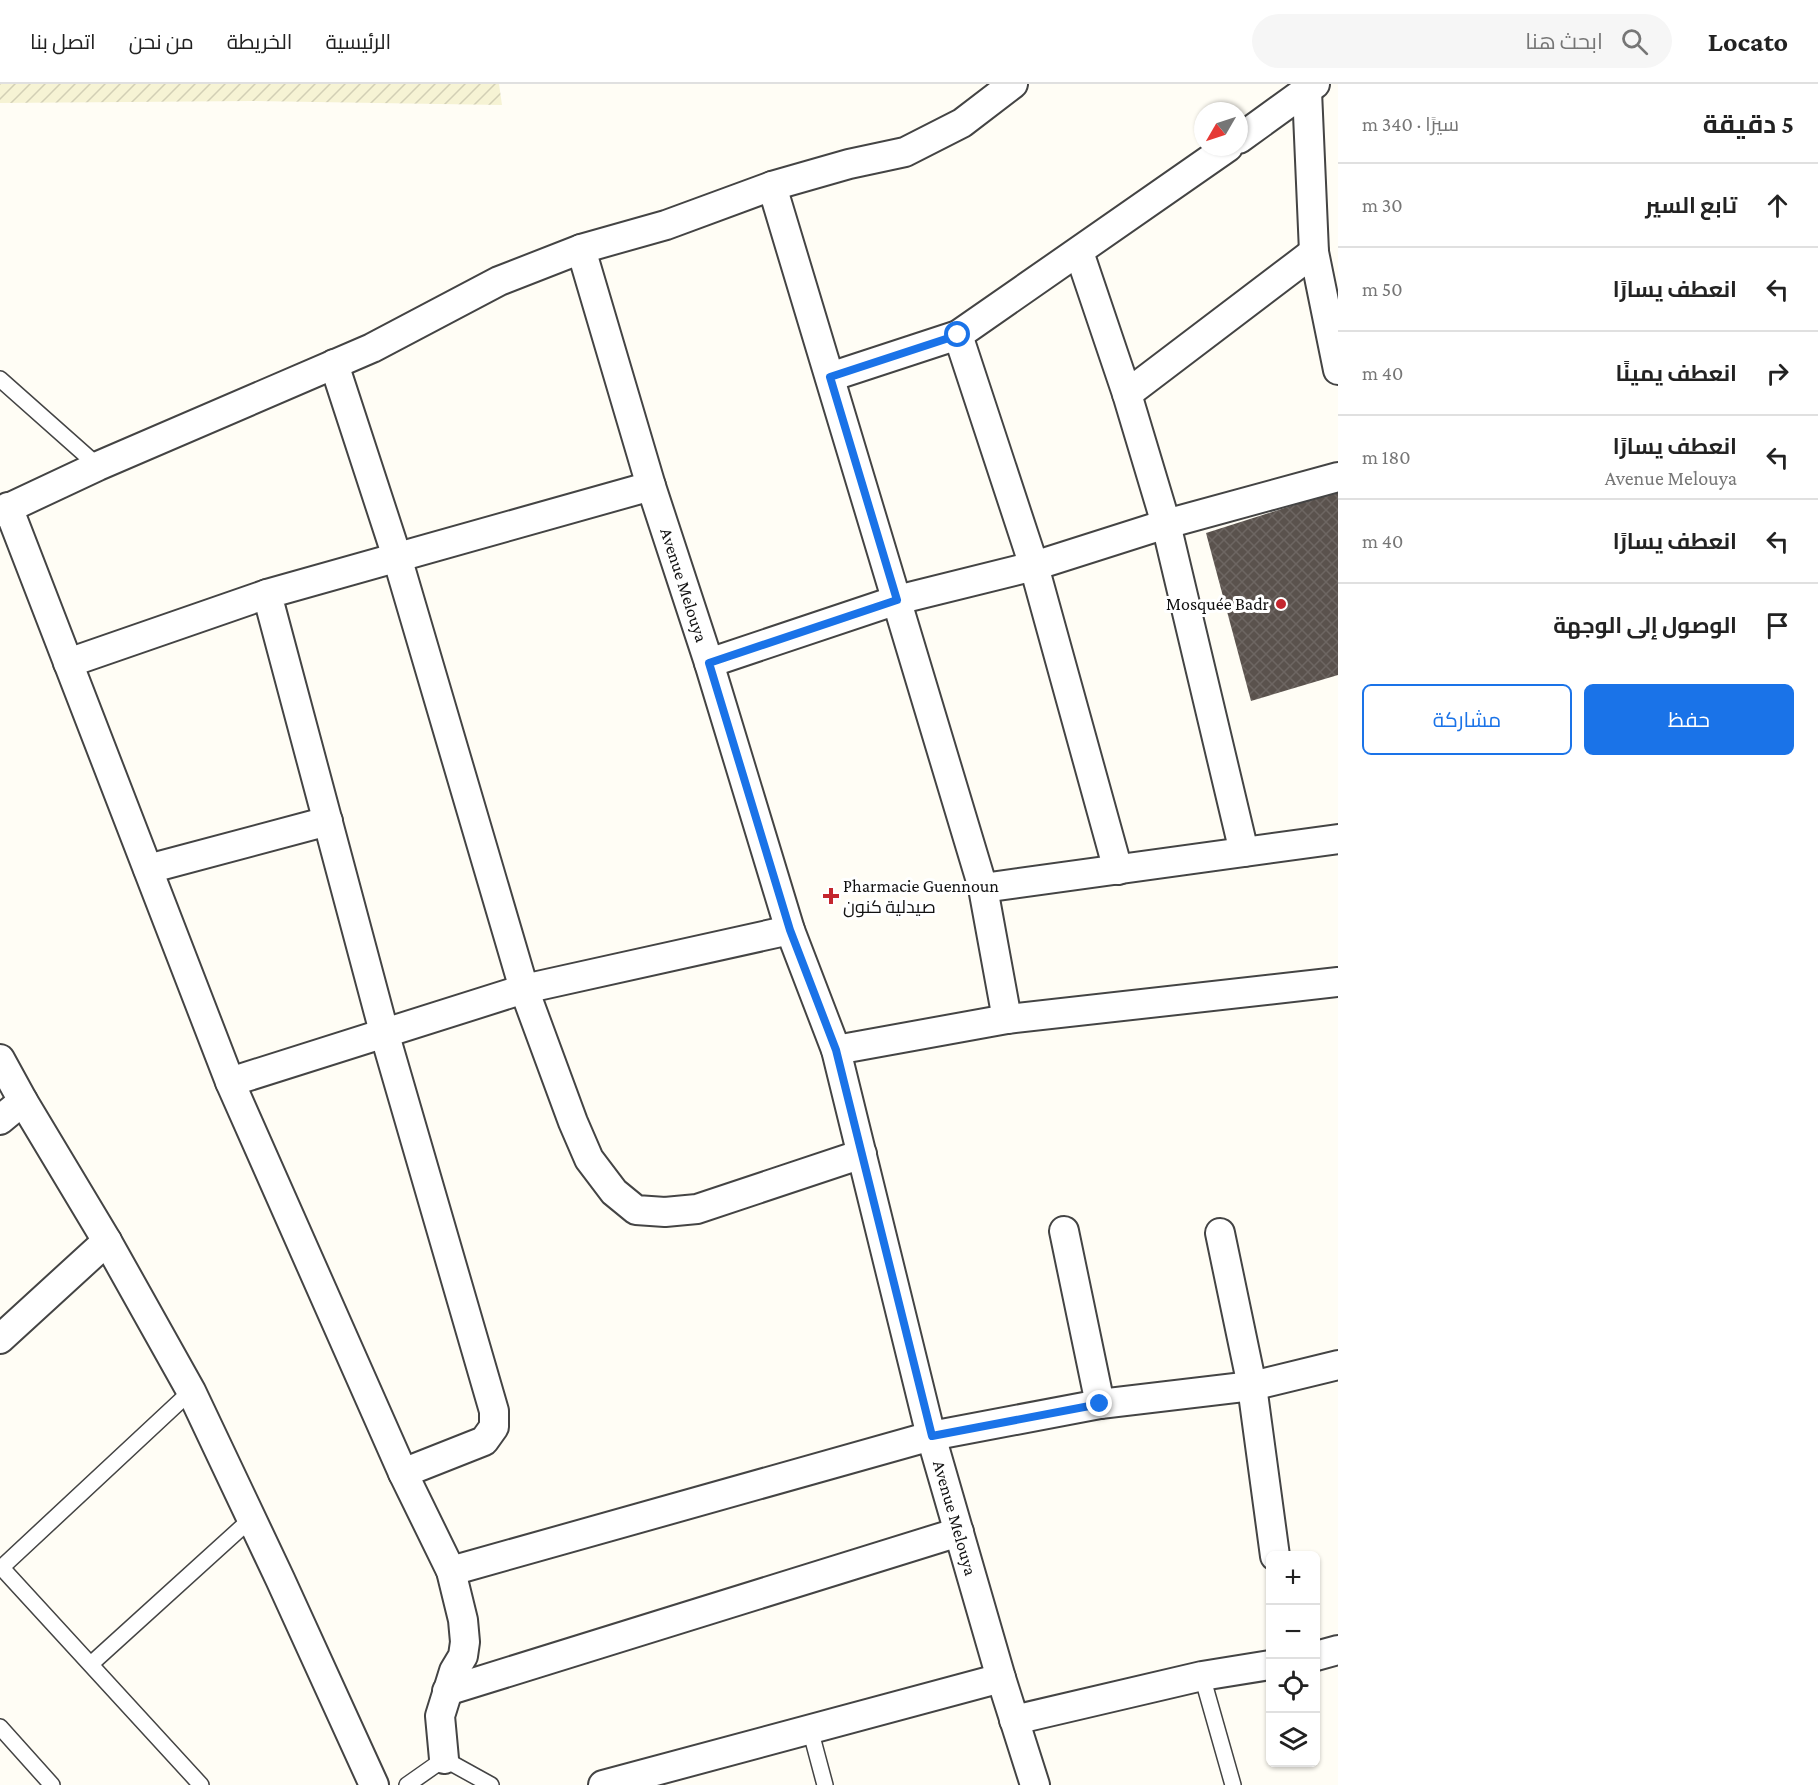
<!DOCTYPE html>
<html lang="ar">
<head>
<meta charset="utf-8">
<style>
	:root { --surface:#fff; --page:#f6f6f6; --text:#222; --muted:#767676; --line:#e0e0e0; --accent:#1a73e8 }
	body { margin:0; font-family:"Crimson Pro",Cairo,serif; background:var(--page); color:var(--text); direction:rtl }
	.controls { position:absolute; right:18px; bottom:18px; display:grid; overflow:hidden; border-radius:9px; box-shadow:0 2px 4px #0004 }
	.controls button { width:54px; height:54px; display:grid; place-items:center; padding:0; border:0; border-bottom:2px solid var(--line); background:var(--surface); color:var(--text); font:30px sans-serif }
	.compass { position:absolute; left:1194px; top:18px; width:54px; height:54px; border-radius:50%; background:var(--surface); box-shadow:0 2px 4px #0004; rotate:231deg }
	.stop { position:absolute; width:18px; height:18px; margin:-14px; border:4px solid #1a73e8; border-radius:50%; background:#fff }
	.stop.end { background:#1a73e8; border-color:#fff; box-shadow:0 2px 6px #0008 }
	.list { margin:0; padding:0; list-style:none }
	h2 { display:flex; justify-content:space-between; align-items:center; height:78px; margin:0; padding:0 24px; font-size:26px }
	h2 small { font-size:20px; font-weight:400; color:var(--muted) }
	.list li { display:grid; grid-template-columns:39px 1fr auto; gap:18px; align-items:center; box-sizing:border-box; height:84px; padding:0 24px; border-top:2px solid var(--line) }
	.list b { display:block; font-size:22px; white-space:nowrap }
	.list p { margin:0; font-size:20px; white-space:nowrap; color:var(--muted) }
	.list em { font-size:20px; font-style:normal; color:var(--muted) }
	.actions { display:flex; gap:12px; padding:18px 24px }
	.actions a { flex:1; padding:14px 0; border:2px solid var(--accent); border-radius:9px; text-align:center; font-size:21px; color:var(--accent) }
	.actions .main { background:var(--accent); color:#fff }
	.icon { flex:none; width:33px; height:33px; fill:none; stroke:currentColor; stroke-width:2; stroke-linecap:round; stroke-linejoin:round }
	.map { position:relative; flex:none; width:1338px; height:1701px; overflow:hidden; direction:ltr }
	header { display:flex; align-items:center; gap:36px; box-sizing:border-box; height:84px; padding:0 30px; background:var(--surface); border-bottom:2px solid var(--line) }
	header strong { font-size:28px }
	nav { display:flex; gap:33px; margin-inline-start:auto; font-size:21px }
	.search { width:420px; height:54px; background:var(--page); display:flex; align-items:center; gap:15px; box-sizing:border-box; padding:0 21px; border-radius:33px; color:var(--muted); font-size:22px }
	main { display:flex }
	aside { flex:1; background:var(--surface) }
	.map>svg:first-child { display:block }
	.farmland { fill:url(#farmland-furrows) }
	.building { fill:url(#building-cross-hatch) }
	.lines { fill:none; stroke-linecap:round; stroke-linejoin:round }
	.service-casing { stroke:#444; stroke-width:18 }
	.minor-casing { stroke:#444; stroke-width:32 }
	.service { stroke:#fff; stroke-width:15 }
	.minor { stroke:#fff; stroke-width:28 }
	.route { stroke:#1a73e8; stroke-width:8 }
	.poi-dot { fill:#c4262e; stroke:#fff; stroke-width:2 }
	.labels { text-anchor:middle; stroke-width:6; stroke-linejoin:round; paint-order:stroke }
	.street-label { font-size:18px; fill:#111; stroke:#fff }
	.poi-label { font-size:18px; fill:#111; stroke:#fff; text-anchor:end }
</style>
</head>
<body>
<header>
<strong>Locato</strong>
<div class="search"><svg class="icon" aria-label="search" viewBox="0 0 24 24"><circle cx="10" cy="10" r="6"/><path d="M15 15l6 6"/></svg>ابحث هنا</div>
<nav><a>الرئيسية</a><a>الخريطة</a><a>من نحن</a><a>اتصل بنا</a></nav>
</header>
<main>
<aside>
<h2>5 دقيقة<small>سيرًا · 340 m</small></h2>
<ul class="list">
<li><svg class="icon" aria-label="ahead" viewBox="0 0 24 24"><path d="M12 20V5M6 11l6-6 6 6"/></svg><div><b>تابع السير</b></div><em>30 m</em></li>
<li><svg class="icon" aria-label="left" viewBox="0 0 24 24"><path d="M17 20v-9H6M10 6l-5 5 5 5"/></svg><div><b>انعطف يسارًا</b></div><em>50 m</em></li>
<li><svg class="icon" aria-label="right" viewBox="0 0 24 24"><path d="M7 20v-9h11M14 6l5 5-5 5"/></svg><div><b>انعطف يمينًا</b></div><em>40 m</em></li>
<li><svg class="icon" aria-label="left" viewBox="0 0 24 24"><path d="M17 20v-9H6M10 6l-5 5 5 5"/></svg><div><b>انعطف يسارًا</b><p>Avenue Melouya</p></div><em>180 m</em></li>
<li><svg class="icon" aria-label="left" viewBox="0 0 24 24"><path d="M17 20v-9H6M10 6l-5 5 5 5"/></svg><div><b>انعطف يسارًا</b></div><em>40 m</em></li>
<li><svg class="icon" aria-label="arrive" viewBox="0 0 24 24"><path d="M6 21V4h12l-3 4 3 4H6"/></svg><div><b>الوصول إلى الوجهة</b></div></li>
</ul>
<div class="actions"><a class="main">حفظ</a><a>مشاركة</a></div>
</aside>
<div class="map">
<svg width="1338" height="1701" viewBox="0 0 1338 1701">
	<defs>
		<pattern id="farmland-furrows" width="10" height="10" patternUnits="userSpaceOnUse" patternTransform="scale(1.5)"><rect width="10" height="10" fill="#f6f3d4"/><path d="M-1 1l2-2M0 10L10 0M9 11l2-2" fill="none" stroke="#d2cfb5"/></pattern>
		<pattern id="building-cross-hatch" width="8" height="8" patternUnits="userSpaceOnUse" patternTransform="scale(1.5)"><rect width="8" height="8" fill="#5a524d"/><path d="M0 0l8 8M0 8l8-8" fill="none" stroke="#6d6662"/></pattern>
	</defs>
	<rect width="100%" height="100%" fill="#fffdf5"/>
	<path class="farmland" d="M0 0H499L502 21 253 17 0 19Z"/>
	<path class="building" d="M1338 407V591L1251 617 1206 449Z"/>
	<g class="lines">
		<g class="service-casing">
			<g id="service">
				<path d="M0 295 98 382"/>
				<path d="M2 1484 201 1701"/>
				<path d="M0 1485 191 1307"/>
				<path d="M91 1580 252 1434"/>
				<path d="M1202 1592 1233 1701"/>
				<path d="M0 1643 52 1701"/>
				<path d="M810 1645 825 1701"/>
				<path d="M407 1701 444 1675 491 1701"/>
			</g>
		</g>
		<g class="minor-casing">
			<g id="minor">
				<path d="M1307 7 1314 168 1338 286"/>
				<path d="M1239 55 1315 0"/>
				<path d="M772 102 983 804 1007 935"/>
				<path d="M581 165 651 402 709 579 790 846 836 966 931 1352 1001 1594 1035 1701"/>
				<path d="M1079 168 1127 310 1166 440 1244 768"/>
				<path d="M958 251 1034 482 1118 786"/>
				<path d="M334 280 397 473 524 905 573 1038 589 1075 614 1108 636 1126 665 1128 697 1125 862 1070"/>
				<path d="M830 293 958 251 1228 63"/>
				<path d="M1127 310 1314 168"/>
				<path d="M8 423 230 998 403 1389 451 1487 463 1536 465 1558 463 1572 454 1587 440 1632 444 1675"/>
				<path d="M0 428 98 382 372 264 499 197 581 165 666 141 772 102 849 80 905 68 962 39 1013 0"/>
				<path d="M68 579 267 510"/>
				<path d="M709 579 897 516 1034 482 1166 440 1338 393"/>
				<path d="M148 785 328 737"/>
				<path d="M983 804 1338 755"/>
				<path d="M836 966 1007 935 1338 898"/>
				<path d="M0 975 23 1017 107 1157 191 1307 280 1495 374 1701"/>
				<path d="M230 998 524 905 790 846"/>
				<path d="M0 1036 23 1017"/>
				<path d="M1064 1147 1100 1320"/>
				<path d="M1220 1149 1252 1302 1275 1472"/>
				<path d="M0 1255 107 1157"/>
				<path d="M403 1389 484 1357 494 1343V1327L384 948 267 510 651 402"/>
				<path d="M451 1487 931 1352 1100 1320 1252 1302 1338 1281"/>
				<path d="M1316 1572 1338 1566"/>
				<path d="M447 1607 959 1448"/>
				<path d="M1014 1636 1202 1592 1270 1581"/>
				<path d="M603 1701 1001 1594"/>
			</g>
		</g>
		<use href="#service" class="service"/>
		<use href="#minor" class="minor"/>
	</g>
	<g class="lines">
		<path class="route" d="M958 251 830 293 897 516 709 579 790 846 836 966 932 1352 1100 1320"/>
	</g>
	<g class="poi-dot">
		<circle cx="1281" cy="520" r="6"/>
		<path d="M828 803h6v6h6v6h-6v6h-6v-6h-6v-6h6z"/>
	</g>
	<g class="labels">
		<g class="street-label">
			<text transform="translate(684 501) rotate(72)" y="6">Avenue Melouya</text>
			<text transform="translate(955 1434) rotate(74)" y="6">Avenue Melouya</text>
		</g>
		<g class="poi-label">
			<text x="1269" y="526">Mosquée Badr</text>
			<text x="843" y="808" text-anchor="start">Pharmacie Guennoun<tspan x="843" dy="21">صيدلية كنون</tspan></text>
		</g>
	</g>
</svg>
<div class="controls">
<button>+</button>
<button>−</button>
<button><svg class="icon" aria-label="locate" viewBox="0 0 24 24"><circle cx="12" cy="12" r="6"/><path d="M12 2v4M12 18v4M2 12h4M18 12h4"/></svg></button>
<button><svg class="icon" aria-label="layers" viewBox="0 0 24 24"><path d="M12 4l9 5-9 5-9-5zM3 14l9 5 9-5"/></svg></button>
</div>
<svg class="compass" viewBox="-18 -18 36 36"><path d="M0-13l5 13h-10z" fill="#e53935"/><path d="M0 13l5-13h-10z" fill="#767676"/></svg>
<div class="stop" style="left:958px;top:251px"></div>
<div class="stop end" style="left:1100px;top:1320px"></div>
</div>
</main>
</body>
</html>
